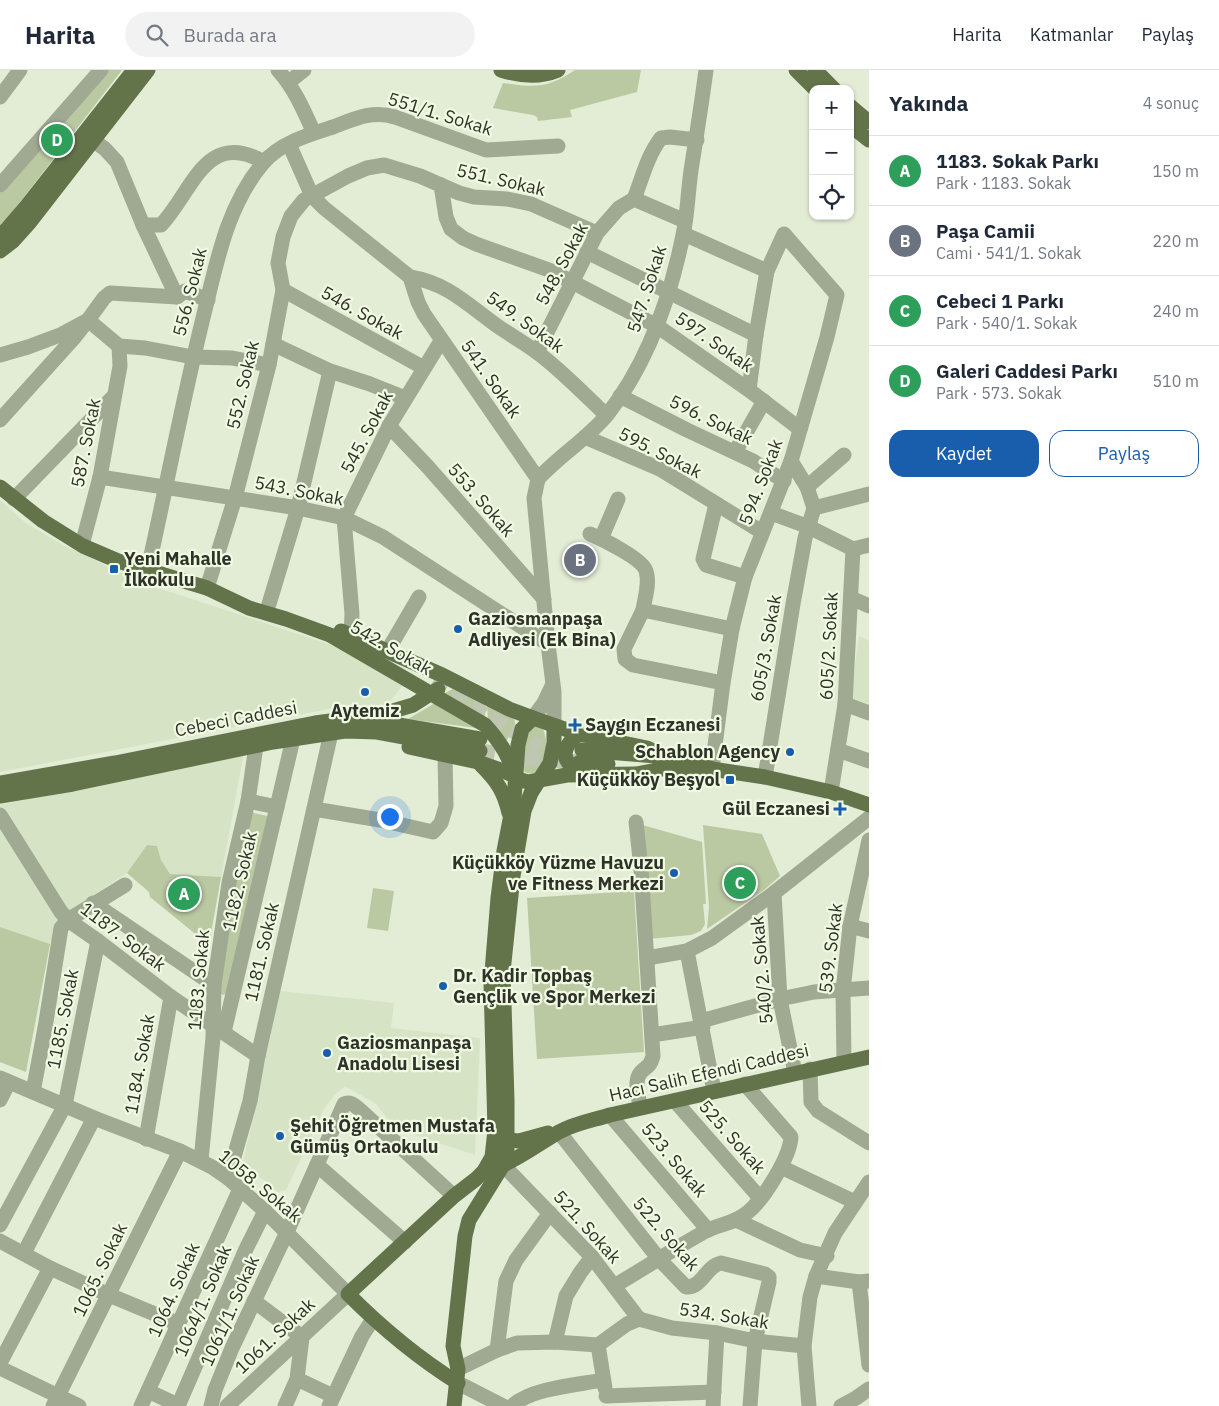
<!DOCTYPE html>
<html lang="tr">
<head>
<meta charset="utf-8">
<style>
	:root { --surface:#fff; --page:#f2f2f3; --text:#1f2937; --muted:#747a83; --line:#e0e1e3; --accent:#195dad }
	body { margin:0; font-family:"IBM Plex Sans",sans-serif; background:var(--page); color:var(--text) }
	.controls { position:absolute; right:15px; top:15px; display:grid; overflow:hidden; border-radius:10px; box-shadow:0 1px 4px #0004 }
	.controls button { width:45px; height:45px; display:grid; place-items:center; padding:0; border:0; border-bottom:1px solid var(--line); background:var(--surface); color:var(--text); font:25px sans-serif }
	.you { position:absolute; left:389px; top:746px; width:18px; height:18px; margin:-12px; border:4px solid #fff; border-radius:50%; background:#1a73e8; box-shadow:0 0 0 8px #1a73e833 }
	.badge { display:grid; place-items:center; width:32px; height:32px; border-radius:50%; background:var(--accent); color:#fff; font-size:16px; font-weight:700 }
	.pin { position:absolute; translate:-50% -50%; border:2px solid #fff; box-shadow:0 1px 5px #0006 }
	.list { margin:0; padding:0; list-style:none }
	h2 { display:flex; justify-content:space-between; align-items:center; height:65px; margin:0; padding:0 20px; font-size:21px }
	h2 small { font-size:16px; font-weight:400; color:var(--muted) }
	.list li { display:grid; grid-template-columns:32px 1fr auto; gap:15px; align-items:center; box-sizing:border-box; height:70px; padding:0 20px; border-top:1px solid var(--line) }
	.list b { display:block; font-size:19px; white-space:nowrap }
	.list p { margin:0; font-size:16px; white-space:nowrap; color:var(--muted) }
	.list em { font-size:16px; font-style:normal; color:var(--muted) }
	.actions { display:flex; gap:10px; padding:15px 20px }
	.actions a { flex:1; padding:11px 0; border:1px solid var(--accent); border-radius:15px; text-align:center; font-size:18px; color:var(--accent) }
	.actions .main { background:var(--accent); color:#fff }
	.icon { flex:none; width:28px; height:28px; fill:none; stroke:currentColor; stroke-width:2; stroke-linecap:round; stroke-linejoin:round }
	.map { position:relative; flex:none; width:869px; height:1336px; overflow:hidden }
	header { display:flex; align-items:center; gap:30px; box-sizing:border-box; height:70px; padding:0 25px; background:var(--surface); border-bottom:1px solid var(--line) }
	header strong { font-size:24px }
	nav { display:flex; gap:28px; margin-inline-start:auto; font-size:18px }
	.search { width:350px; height:45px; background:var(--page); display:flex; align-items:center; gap:12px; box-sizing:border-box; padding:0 18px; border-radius:28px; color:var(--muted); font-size:19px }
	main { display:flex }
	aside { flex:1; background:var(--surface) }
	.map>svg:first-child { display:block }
	.built { fill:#d7e3c5 }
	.green { fill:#bac9a2 }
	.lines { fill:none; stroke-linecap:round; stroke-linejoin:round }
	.major-tunnel { stroke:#bfc7b3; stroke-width:15; stroke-dasharray:15 8; stroke-linecap:butt }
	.minor { stroke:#a0a992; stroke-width:15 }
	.major { stroke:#64744a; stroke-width:15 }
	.poi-dot { fill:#195dad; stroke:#f0fae2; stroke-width:2 }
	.labels { text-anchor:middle; stroke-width:4.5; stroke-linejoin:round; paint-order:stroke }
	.street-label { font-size:18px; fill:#2e3229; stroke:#f0fae2 }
	.poi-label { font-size:18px; font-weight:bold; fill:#2e3229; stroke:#f0fae2; text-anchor:start }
</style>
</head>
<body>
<header>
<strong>Harita</strong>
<div class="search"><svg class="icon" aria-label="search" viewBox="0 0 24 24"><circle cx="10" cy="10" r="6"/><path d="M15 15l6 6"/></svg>Burada ara</div>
<nav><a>Harita</a><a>Katmanlar</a><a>Paylaş</a></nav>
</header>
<main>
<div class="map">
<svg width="869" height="1336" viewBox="0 0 869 1336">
	<rect width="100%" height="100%" fill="#e3ecd5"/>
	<g class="built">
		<path d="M0 430 27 454 65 476 140 512 341 578 402 616 387 635 329 639 0 702Z"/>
		<path d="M859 566 869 571V636L851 628Z"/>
		<path d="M244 682 221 807 170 804 161 790 157 776 147 775 127 803 60 847 50 874 0 857V735Z"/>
		<path d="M280 921 394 933 391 958 480 968 475 1085 396 1059 376 1034 345 1016 334 1026 324 1039 286 1120 278 1122 265 1114 266 1111 244 1098 243 1093Z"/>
	</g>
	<g class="green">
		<path d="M106 0H122L0 158V123Z"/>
		<path d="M575 0H641L637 22 570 40 572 47 538 51 537 47 533 45 493 38 503 13C535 17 547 19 575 0Z"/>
		<path d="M453 619 484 633 485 648 445 623Z"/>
		<path d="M435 633 476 658 408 649Z"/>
		<path d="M487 635 514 649 515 653 507 670H505L488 649Z"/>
		<path d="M534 656 543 659C550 675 545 691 535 703H527L523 701 521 673Z"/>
		<path d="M250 742 272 747 226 924 223 925 221 924 220 919 226 867Z"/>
		<path d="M639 754 702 772 706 834H703L705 854 701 861 691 865 649 869Z"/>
		<path d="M703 755 762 764 780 806 764 820 707 859 709 837Z"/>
		<path d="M147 775 157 776 161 790 170 804 221 807 209 875 150 827 149 822 127 803Z"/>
		<path d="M373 818 394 821 388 861 367 858Z"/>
		<path d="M634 821 644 982 537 989 527 828Z"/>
		<path d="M0 857 50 874 26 1002 0 992Z"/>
	</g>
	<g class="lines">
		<g class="major-tunnel">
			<path d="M432 613 540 677"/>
			<path d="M480 681 526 688 580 692"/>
		</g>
		<g class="minor">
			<path d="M278 0C295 19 304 41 314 63"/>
			<path d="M289 12 304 0"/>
			<path d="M0 27 20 0"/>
			<path d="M93 70 105 79 117 92 143 155 177 227"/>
			<path d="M289 74 312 126 324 138 410 207 418 232 424 244 538 409 534 428 548 574 554 622V656"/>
			<path d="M0 115 101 0"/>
			<path d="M441 115 446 147 451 159 463 168 476 174 549 200 657 256 749 320 800 359"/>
			<path d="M634 129C642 109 647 86 661 68L670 67 697 70"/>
			<path d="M143 155H161C192 123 205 58 264 92"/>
			<path d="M684 164 767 201"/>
			<path d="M587 182 756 265"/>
			<path d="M410 207C447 213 467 234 496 255 510 265 525 273 538 283 562 301 584 324 606 345"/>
			<path d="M283 220 424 298"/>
			<path d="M273 274 330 301 370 314 405 328"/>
			<path d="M537 282 597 163 619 138 634 129 685 151"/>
			<path d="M0 285 28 277 60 265 88 250 104 228 110 223 177 227 185 221 208 230"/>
			<path d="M620 326 687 360 753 391 784 411"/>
			<path d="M0 350 73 269 88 250 119 276 145 278 193 287 232 288 269 295"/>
			<path d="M389 356 428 397 544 529"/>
			<path d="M585 367 660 399 762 462"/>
			<path d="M735 382 764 331"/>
			<path d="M100 407 298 438 344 448 383 467 548 574"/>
			<path d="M538 409C559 386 587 369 607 345 648 293 670 229 683 165 688 142 688 117 692 94 697 62 702 31 706 0"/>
			<path d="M807 417 844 385"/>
			<path d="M14 429 114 326"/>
			<path d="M716 434 703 489 706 495 745 507"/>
			<path d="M814 438 869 424"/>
			<path d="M771 443 809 457 853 479 845 634 831 722"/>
			<path d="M590 464C602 469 643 489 646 501 650 513 645 527 643 540L732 559"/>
			<path d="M601 469 618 429"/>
			<path d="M82 475 100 407 120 296 119 276"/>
			<path d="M853 479 869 475"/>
			<path d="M148 499C167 414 183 328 204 244 217 191 227 136 263 93 280 73 308 65 333 57 354 49 372 40 395 47L486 80 558 76"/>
			<path d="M207 518 235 428 269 295 283 220 278 193 283 167 291 146 304 130 348 106 367 98 384 95 420 106 459 123 474 127 507 129 531 134 597 163"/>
			<path d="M851 528 869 536"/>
			<path d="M269 534 298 438 330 301"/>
			<path d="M643 540 624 579 625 589 633 595 723 613"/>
			<path d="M351 566 352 544 344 448 389 356 441 271"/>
			<path d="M388 580 419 527"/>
			<path d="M845 634 869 643"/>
			<path d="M533 648 544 633 552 616"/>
			<path d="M838 680 869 691"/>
			<path d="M712 699 723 613 732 559 745 507 791 391 827 267 837 225 784 164 767 201 756 265 749 320"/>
			<path d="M765 707 793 534 805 468 814 438 807 417 791 391"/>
			<path d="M248 731 277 737"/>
			<path d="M314 739 380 750 433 762 441 753 446 736 445 685"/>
			<path d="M0 745 61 842 68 850 98 871 171 927 258 986"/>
			<path d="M636 752 641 798 653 986C650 997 648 995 641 1002 633 1011 639 1026 640 1037"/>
			<path d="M774 823 780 929 795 1003"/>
			<path d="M93 833 214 915"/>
			<path d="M850 856 869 861"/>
			<path d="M687 881 714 1021"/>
			<path d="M647 888 687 881 712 868 774 823 869 748"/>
			<path d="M701 951 780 929 814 922 869 918"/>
			<path d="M224 962 293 669"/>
			<path d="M652 965 703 957"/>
			<path d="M844 992 843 921 850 856 869 770"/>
			<path d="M810 999 811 1032 818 1041 869 1073"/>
			<path d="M0 1008 94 1048 180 1081 212 1097 228 1108 265 1141 348 1224 227 1336"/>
			<path d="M33 1022 45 958 61 858 68 850 125 815"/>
			<path d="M0 1030 9 1012"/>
			<path d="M675 1031 760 1128"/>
			<path d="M610 1045 708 1160"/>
			<path d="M559 1062 659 1189 686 1217C702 1218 706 1196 721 1193L765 1204 769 1207V1212L755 1271 750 1336"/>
			<path d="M146 1069 171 927"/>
			<path d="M201 1090 213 968 214 915 229 813 248 731 256 676"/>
			<path d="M317 1095 405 1172"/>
			<path d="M503 1095 592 1187 639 1249"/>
			<path d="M781 1097 855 1132"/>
			<path d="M228 1108 250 1031 258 986 331 663"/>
			<path d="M736 1150 800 1180 827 1186"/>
			<path d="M0 1155 65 1035 98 871"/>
			<path d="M0 1171 50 1198 109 1225 179 1254"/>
			<path d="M24 1183 94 1048"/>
			<path d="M816 1206 859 1212 869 1211"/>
			<path d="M859 1212 869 1295"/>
			<path d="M614 1216C645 1198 675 1178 706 1161 720 1154 736 1153 748 1142 764 1129 790 1087 791 1067L745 1014"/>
			<path d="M254 1231 302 1267 297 1309 285 1336"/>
			<path d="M639 1249 672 1258 717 1263 755 1271 804 1276"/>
			<path d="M555 1272 566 1226 580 1203 592 1187"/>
			<path d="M598 1275 605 1318"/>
			<path d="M497 1280 506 1211 516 1190 550 1143"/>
			<path d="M0 1293 50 1198"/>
			<path d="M0 1298 79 1336"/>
			<path d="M458 1299 497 1280 517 1273 555 1272 598 1275 627 1254 639 1249"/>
			<path d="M297 1309 333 1326"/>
			<path d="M458 1313 503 1336"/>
			<path d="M148 1321 178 1335"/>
			<path d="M606 1326 714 1322"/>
			<path d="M53 1336 180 1081"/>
			<path d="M141 1336 240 1119"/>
			<path d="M178 1336 246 1179 265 1141"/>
			<path d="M211 1336 215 1320 232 1278 287 1162 344 1034C350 1031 354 1035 359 1039L454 1126"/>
			<path d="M329 1336 362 1266 373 1249"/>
			<path d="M512 1336C532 1318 577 1315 603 1310"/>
			<path d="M713 1336 717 1263"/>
			<path d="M809 1336 804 1276 810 1227 816 1206 835 1163 869 1112"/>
			<path d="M841 1336 856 1328 869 1319"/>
		</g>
		<g class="major">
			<path d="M501 0C520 6 539 8 558 0"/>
			<path d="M796 0 815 19"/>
			<path d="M815 0 834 19"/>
			<path d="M850 36 869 52"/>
			<path d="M850 55 869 70"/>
			<path d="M0 166 8 158 26 137 134 0"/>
			<path d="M0 181 13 171 30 152 148 0"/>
			<path d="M0 417 43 451 83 476 118 491 207 518 249 538 286 549 330 565 485 655C498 669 508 684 514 702"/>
			<path d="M341 561 442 605 509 639 533 648 579 664 647 678 664 686"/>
			<path d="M371 650 383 644 413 635 438 619"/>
			<path d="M579 664C559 679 561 693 583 703"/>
			<path d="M409 677 478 692 501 700 515 706 521 710 528 712 567 705 636 704 668 698"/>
			<path d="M582 680 681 688 699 692 712 699 765 707 831 722 869 735"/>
			<path d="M580 692 608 694"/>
			<path d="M481 695C497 711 504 721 509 743"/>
			<path d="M659 697 695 702 712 699"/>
			<path d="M0 713 115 693 315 653 338 650H370L480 669"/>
			<path d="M0 726 73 714 273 672 345 661 377 662 480 681"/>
			<path d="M508 1070 519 1071 548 1063"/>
			<path d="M503 1095C523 1086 540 1073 559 1062 575 1053 594 1050 610 1045L869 987"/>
			<path d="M458 1313C418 1288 381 1257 348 1224L454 1126 476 1109 484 1101 492 1087 495 1060 491 914 498 828 504 781 514 729 518 675 522 659 533 648"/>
			<path d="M454 1336 458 1299 453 1276 465 1166 469 1150 503 1095 507 1081V1030L503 902 513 806 524 741 531 723 550 693 554 673V656"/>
		</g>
	</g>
	<g class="poi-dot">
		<rect x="109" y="494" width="10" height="10" rx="2.5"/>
		<circle cx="458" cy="559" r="5"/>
		<circle cx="365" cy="622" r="5"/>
		<path d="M572.5 647.5h5v5h5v5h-5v5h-5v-5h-5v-5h5z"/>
		<circle cx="790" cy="682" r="5"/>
		<rect x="725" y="705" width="10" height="10" rx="2.5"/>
		<path d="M837.5 731.5h5v5h5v5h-5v5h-5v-5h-5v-5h5z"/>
		<circle cx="674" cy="803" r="5"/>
		<circle cx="443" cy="916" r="5"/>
		<circle cx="327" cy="983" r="5"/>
		<circle cx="280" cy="1066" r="5"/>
	</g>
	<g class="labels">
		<g class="street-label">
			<text transform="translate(440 44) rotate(17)" y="6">551/1. Sokak</text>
			<text transform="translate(501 110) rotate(13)" y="6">551. Sokak</text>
			<text transform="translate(562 194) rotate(-62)" y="6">548. Sokak</text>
			<text transform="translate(647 219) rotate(-72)" y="6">547. Sokak</text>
			<text transform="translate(190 222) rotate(-76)" y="6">556. Sokak</text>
			<text transform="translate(362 243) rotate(29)" y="6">546. Sokak</text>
			<text transform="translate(525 252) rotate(36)" y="6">549. Sokak</text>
			<text transform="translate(714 272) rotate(35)" y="6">597. Sokak</text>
			<text transform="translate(491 309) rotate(55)" y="6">541. Sokak</text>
			<text transform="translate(243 315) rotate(-77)" y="6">552. Sokak</text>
			<text transform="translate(711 350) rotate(26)" y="6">596. Sokak</text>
			<text transform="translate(367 362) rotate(-62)" y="6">545. Sokak</text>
			<text transform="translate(86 373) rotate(-79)" y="6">587. Sokak</text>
			<text transform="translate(660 383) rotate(27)" y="6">595. Sokak</text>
			<text transform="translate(761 412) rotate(-69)" y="6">594. Sokak</text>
			<text transform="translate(299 421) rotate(11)" y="6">543. Sokak</text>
			<text transform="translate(481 430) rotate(49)" y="6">553. Sokak</text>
			<text transform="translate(829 576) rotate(-87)" y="6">605/2. Sokak</text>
			<text transform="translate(391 578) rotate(30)" y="6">542. Sokak</text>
			<text transform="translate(766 578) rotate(-80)" y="6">605/3. Sokak</text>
			<text transform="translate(236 649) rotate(-11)" y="6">Cebeci Caddesi</text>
			<text transform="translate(240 811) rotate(-77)" y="6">1182. Sokak</text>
			<text transform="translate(123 867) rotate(37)" y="6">1187. Sokak</text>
			<text transform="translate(831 878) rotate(-83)" y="6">539. Sokak</text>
			<text transform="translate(262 882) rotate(-77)" y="6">1181. Sokak</text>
			<text transform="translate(762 900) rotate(-95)" y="6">540/2. Sokak</text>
			<text transform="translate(199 910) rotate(-85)" y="6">1183. Sokak</text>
			<text transform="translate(63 949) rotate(-79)" y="6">1185. Sokak</text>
			<text transform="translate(140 994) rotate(-80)" y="6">1184. Sokak</text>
			<text transform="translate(709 1003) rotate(-13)" y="6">Hacı Salih Efendi Caddesi</text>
			<text transform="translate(732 1067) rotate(49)" y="6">525. Sokak</text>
			<text transform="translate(674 1090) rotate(50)" y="6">523. Sokak</text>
			<text transform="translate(260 1116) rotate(40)" y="6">1058. Sokak</text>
			<text transform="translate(587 1157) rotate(48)" y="6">521. Sokak</text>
			<text transform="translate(666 1164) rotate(49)" y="6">522. Sokak</text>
			<text transform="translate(100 1200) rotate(-64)" y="6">1065. Sokak</text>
			<text transform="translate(174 1220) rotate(-66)" y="6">1064. Sokak</text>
			<text transform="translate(203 1231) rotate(-67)" y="6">1064/1. Sokak</text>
			<text transform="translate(230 1241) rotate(-66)" y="6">1061/1. Sokak</text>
			<text transform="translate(724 1246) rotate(9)" y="6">534. Sokak</text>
			<text transform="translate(275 1266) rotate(-43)" y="6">1061. Sokak</text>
		</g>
		<g class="poi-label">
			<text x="124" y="495">Yeni Mahalle<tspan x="124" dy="21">İlkokulu</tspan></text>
			<text x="468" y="555">Gaziosmanpaşa<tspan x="468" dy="21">Adliyesi (Ek Bina)</tspan></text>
			<text x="365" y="647" text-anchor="middle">Aytemiz</text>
			<text x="585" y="661">Saygın Eczanesi</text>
			<text x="780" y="688" text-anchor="end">Schablon Agency</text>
			<text x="720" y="716" text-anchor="end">Küçükköy Beşyol</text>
			<text x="830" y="745" text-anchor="end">Gül Eczanesi</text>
			<text x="664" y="799" text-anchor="end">Küçükköy Yüzme Havuzu<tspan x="664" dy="21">ve Fitness Merkezi</tspan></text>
			<text x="453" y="912">Dr. Kadir Topbaş<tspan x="453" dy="21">Gençlik ve Spor Merkezi</tspan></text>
			<text x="337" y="979">Gaziosmanpaşa<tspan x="337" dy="21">Anadolu Lisesi</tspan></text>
			<text x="290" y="1062">Şehit Öğretmen Mustafa<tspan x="290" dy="21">Gümüş Ortaokulu</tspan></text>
		</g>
	</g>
</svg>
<div class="controls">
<button>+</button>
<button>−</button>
<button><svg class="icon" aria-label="locate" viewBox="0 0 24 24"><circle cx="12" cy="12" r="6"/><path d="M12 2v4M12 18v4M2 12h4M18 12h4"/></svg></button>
</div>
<div class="you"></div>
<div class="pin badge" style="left:184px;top:824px;background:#2e9e5b">A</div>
<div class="pin badge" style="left:580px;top:490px;background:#6b7280">B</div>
<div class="pin badge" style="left:740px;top:813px;background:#2e9e5b">C</div>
<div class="pin badge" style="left:57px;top:70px;background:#2e9e5b">D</div>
</div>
<aside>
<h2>Yakında<small>4 sonuç</small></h2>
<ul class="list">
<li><span class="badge" style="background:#2e9e5b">A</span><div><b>1183. Sokak Parkı</b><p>Park · 1183. Sokak</p></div><em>150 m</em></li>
<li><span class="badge" style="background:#6b7280">B</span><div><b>Paşa Camii</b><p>Cami · 541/1. Sokak</p></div><em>220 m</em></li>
<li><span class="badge" style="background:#2e9e5b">C</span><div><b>Cebeci 1 Parkı</b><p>Park · 540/1. Sokak</p></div><em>240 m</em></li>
<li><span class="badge" style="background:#2e9e5b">D</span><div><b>Galeri Caddesi Parkı</b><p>Park · 573. Sokak</p></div><em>510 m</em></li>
</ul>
<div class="actions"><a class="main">Kaydet</a><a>Paylaş</a></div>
</aside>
</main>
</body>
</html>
